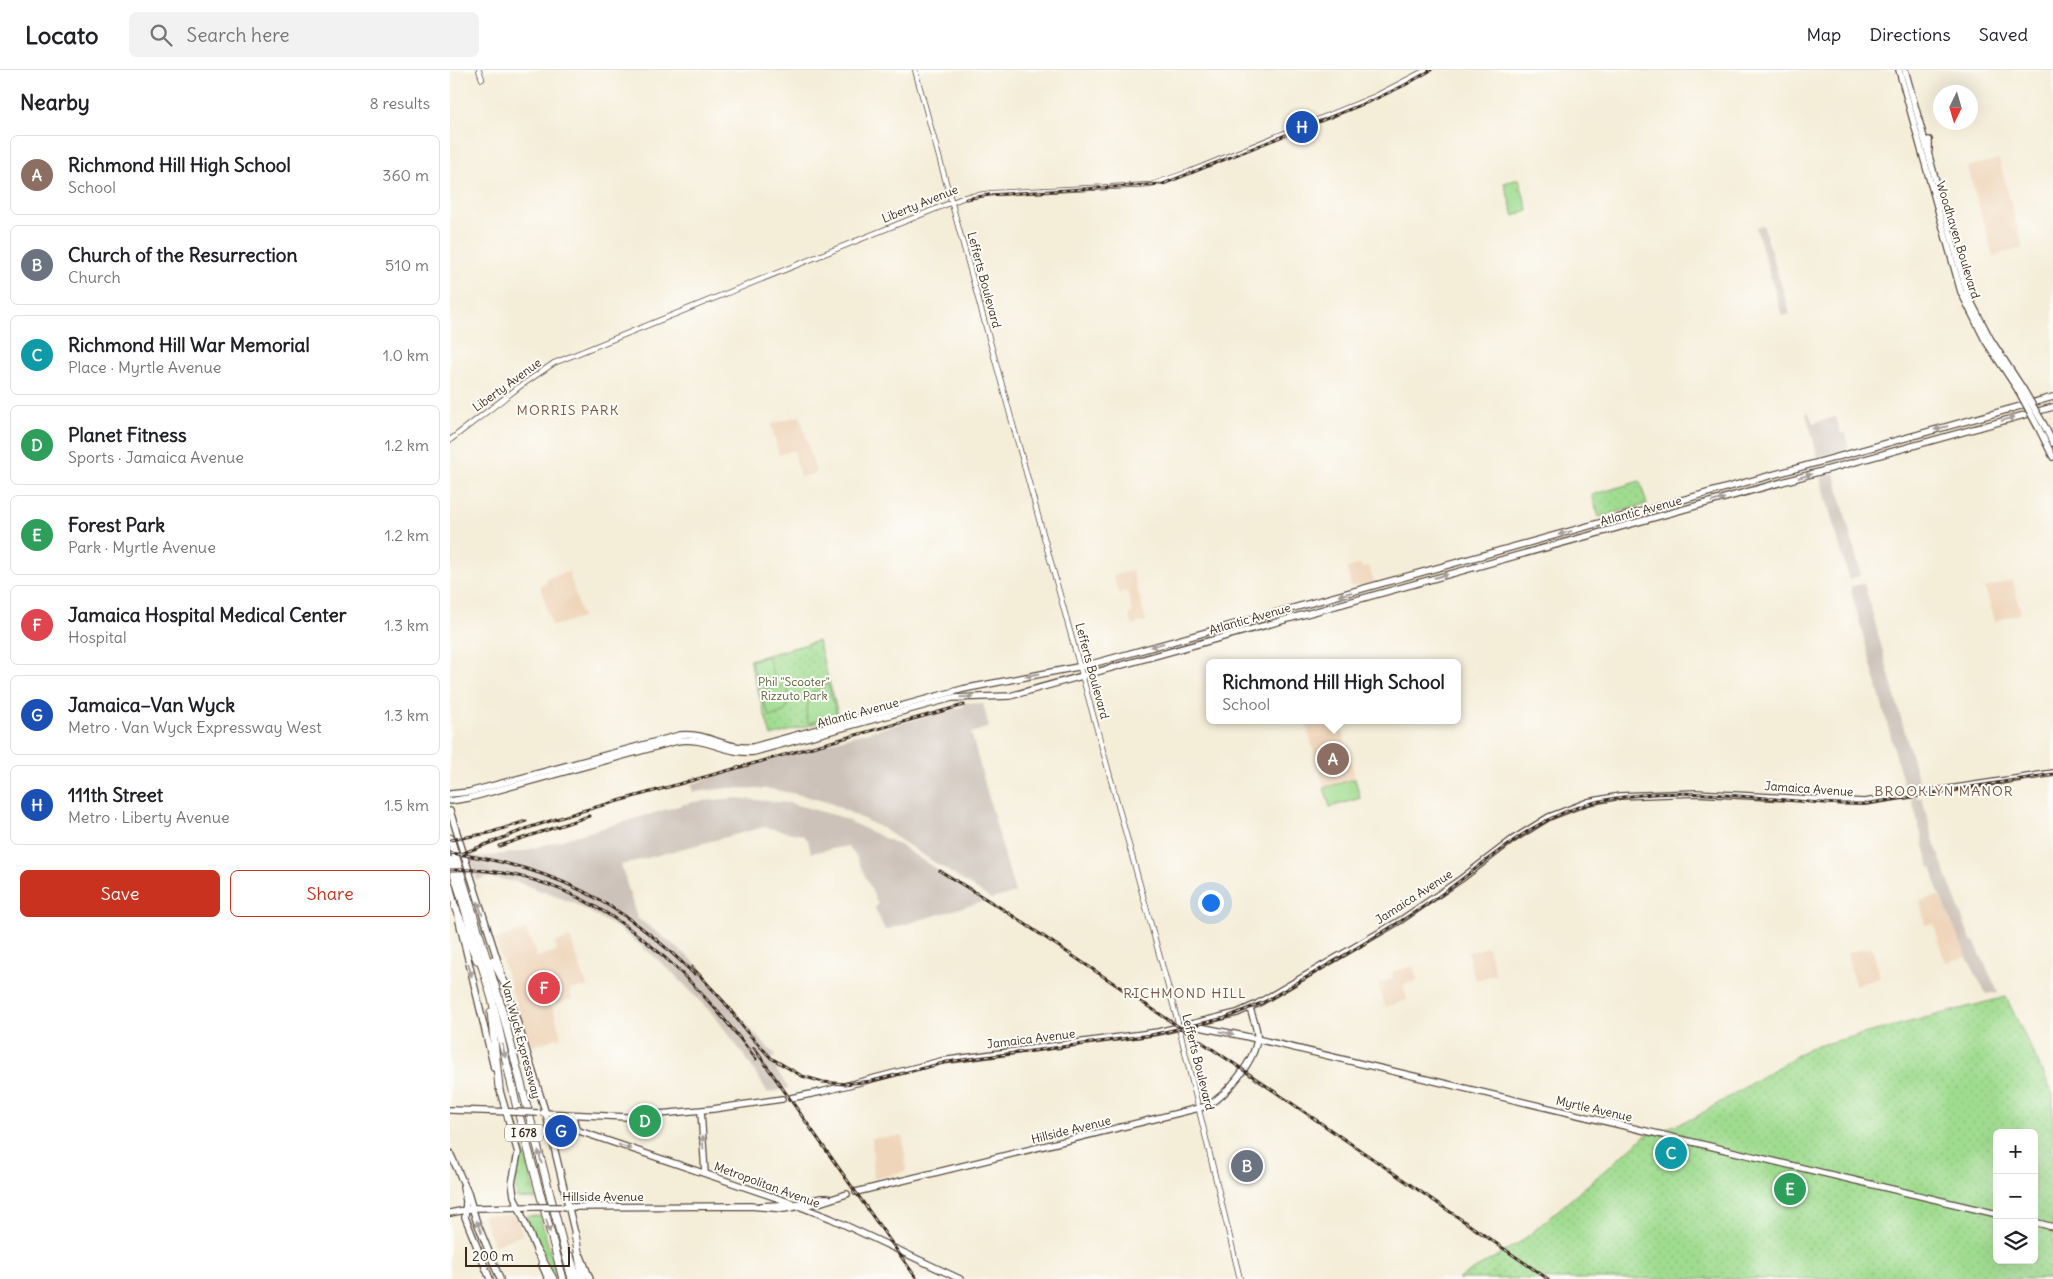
<!DOCTYPE html>
<html lang="en">
<head>
<meta charset="utf-8">
<style>
	:root { --surface:#fff; --page:#f2f2f2; --text:#202124; --muted:#757577; --line:#e0e0e0; --accent:#c8321e }
	body { margin:0; font-family:Delius,sans-serif; background:var(--page); color:var(--text) }
	.controls { position:absolute; right:15px; bottom:15px; display:grid; overflow:hidden; border-radius:8px; box-shadow:0 5px 20px #0002 }
	.controls button { width:45px; height:45px; display:grid; place-items:center; padding:0; border:0; border-bottom:1px solid var(--line); background:var(--surface); color:var(--text); font:25px sans-serif }
	.compass { position:absolute; left:1483px; top:15px; width:45px; height:45px; border-radius:50%; background:var(--surface); box-shadow:0 5px 20px #0002; rotate:185deg }
	.scale { position:absolute; left:15px; bottom:12px; width:105px; box-sizing:border-box; padding-left:5px; border:2px solid #3b2a1e; border-top:0; font-size:14px; line-height:18px; white-space:nowrap; color:#3b2a1e; -webkit-text-stroke:4px #fdfcf7; paint-order:stroke }
	.you { position:absolute; left:760px; top:832px; width:18px; height:18px; margin:-12px; border:4px solid #fff; border-radius:50%; background:#1a73e8; box-shadow:0 0 0 8px #1a73e833 }
	.badge { display:grid; place-items:center; width:32px; height:32px; border-radius:50%; background:var(--accent); color:#fff; font-size:16px; font-weight:700 }
	.pin { position:absolute; translate:-50% -50%; border:2px solid #fff; box-shadow:0 1px 5px #0006 }
	.popup { position:absolute; left:756px; top:589px; width:255px; height:65px; box-sizing:border-box; display:grid; place-content:center; border-radius:8px; background:var(--surface); filter:drop-shadow(0 1px 4px #0005); font-size:16px; white-space:nowrap; color:var(--muted) }
	.popup b { font-size:19px; color:var(--text) }
	.popup::after { content:''; position:absolute; left:50%; top:100%; margin-left:-10px; border:10px solid transparent; border-top-color:var(--surface) }
	.list { margin:0; padding:0; list-style:none }
	h2 { display:flex; justify-content:space-between; align-items:center; height:65px; margin:0; padding:0 20px; font-size:21px }
	h2 small { font-size:16px; font-weight:400; color:var(--muted) }
	.list li { display:grid; grid-template-columns:32px 1fr auto; gap:15px; align-items:center; box-sizing:border-box; height:80px; margin:0 10px 10px; padding:0 10px; border:1px solid var(--line); border-radius:8px }
	.list b { display:block; font-size:19px; white-space:nowrap }
	.list p { margin:0; font-size:16px; white-space:nowrap; color:var(--muted) }
	.list em { font-size:16px; font-style:normal; color:var(--muted) }
	.actions { display:flex; gap:10px; padding:15px 20px }
	.actions a { flex:1; padding:11px 0; border:1px solid var(--accent); border-radius:8px; text-align:center; font-size:18px; color:var(--accent) }
	.actions .main { background:var(--accent); color:#fff }
	.icon { flex:none; width:28px; height:28px; fill:none; stroke:currentColor; stroke-width:2; stroke-linecap:round; stroke-linejoin:round }
	.map { position:relative; flex:none; width:1603px; height:1209px; overflow:hidden }
	header { display:flex; align-items:center; gap:30px; box-sizing:border-box; height:70px; padding:0 25px; background:var(--surface); border-bottom:1px solid var(--line) }
	header strong { font-size:24px }
	nav { display:flex; gap:28px; margin-inline-start:auto; font-size:18px }
	.search { width:350px; height:45px; background:var(--page); display:flex; align-items:center; gap:12px; box-sizing:border-box; padding:0 18px; border-radius:8px; color:var(--muted); font-size:19px }
	main { display:flex }
	aside { flex:1; background:var(--surface) }
	.map>svg:first-child { display:block }
	.built { fill:#efd6bb }
	.railway { fill:#cdc2b9 }
	.grass { fill:url(#grass-tufts); stroke:#6e8357 }
	.park { fill:url(#park-dots); stroke:#6e8357; fill-rule:evenodd }
	.pitch { fill:#a0dc90; stroke:#6e8357 }
	.lines { fill:none; stroke-linecap:round; stroke-linejoin:round }
	.minor-casing { stroke:#57473a; stroke-width:6 }
	.major-casing { stroke:#57473a; stroke-width:8 }
	.highway-casing { stroke:#57473a; stroke-width:9 }
	.minor { stroke:#fff; stroke-width:4.5 }
	.major { stroke:#fff; stroke-width:5.5 }
	.highway { stroke:#fff; stroke-width:7 }
	.rail-casing { stroke:#3b2a1e; stroke-width:3 }
	.rail { stroke:#fdfcf7; stroke-width:1; stroke-dasharray:4; stroke-linecap:butt }
	.major-bridge-casing { stroke:#57473a; stroke-width:8; stroke-linecap:butt }
	.major-bridge { stroke:#fff; stroke-width:5.5 }
	.oneway { fill:#a79f9a }
	.labels { text-anchor:middle; stroke-width:4; stroke-linejoin:round; paint-order:stroke }
	.shield { fill:#fdfcf7; stroke:#75695f; stroke-width:1 }
	.shield-label { font-size:11px; font-weight:bold; fill:#3b2a1e }
	.street-label { font-size:12px; fill:#3b2a1e; stroke:#fdfcf7 }
	.park-label { font-size:12px; fill:#595f40; stroke:#fdfcf7 }
	.neighbourhood-label { font-size:14px; letter-spacing:1px; fill:#7c5846; stroke:#fdfcf7 }
</style>
</head>
<body>
<header>
<strong>Locato</strong>
<div class="search"><svg class="icon" aria-label="search" viewBox="0 0 24 24"><circle cx="10" cy="10" r="6"/><path d="M15 15l6 6"/></svg>Search here</div>
<nav><a>Map</a><a>Directions</a><a>Saved</a></nav>
</header>
<main>
<aside>
<h2>Nearby<small>8 results</small></h2>
<ul class="list">
<li><span class="badge" style="background:#8d6e63">A</span><div><b>Richmond Hill High School</b><p>School</p></div><em>360 m</em></li>
<li><span class="badge" style="background:#6b7280">B</span><div><b>Church of the Resurrection</b><p>Church</p></div><em>510 m</em></li>
<li><span class="badge" style="background:#0f9aa8">C</span><div><b>Richmond Hill War Memorial</b><p>Place · Myrtle Avenue</p></div><em>1.0 km</em></li>
<li><span class="badge" style="background:#2e9e5b">D</span><div><b>Planet Fitness</b><p>Sports · Jamaica Avenue</p></div><em>1.2 km</em></li>
<li><span class="badge" style="background:#2e9e5b">E</span><div><b>Forest Park</b><p>Park · Myrtle Avenue</p></div><em>1.2 km</em></li>
<li><span class="badge" style="background:#e0444e">F</span><div><b>Jamaica Hospital Medical Center</b><p>Hospital</p></div><em>1.3 km</em></li>
<li><span class="badge" style="background:#1a4fb4">G</span><div><b>Jamaica–Van Wyck</b><p>Metro · Van Wyck Expressway West</p></div><em>1.3 km</em></li>
<li><span class="badge" style="background:#1a4fb4">H</span><div><b>111th Street</b><p>Metro · Liberty Avenue</p></div><em>1.5 km</em></li>
</ul>
<div class="actions"><a class="main">Save</a><a>Share</a></div>
</aside>
<div class="map">
<svg width="1603" height="1209" viewBox="0 0 1603 1209">
	<defs>
		<pattern id="grass-tufts" width="24" height="20" patternUnits="userSpaceOnUse" patternTransform="scale(1.25)"><rect width="24" height="20" fill="#a0dc90"/><path d="M3 7l-1-3M5 7V3M7 7l1-3M15 17l-1-3M17 17v-4M19 17l1-3" fill="none" stroke="#8bbd7c"/></pattern>
		<pattern id="park-dots" width="8" height="8" patternUnits="userSpaceOnUse" patternTransform="scale(1.25)"><rect width="8" height="8" fill="#a0dc90"/><path d="M2 2h.1M6 6h.1" fill="none" stroke="#8bbd7c" stroke-width="1.8" stroke-linecap="round"/></pattern>
	</defs>
	<rect width="100%" height="100%" fill="#fdfcf7"/>
	<filter id="ink" filterUnits="userSpaceOnUse"><feTurbulence type="fractalNoise" baseFrequency=".02" numOctaves="2"/><feDisplacementMap in="SourceGraphic" scale="10" xChannelSelector="R" yChannelSelector="G"/><feConvolveMatrix kernelMatrix="1 2 1 2 8 2 1 2 1" color-interpolation-filters="sRGB"/></filter>
	<filter id="wash" filterUnits="userSpaceOnUse"><feTurbulence type="fractalNoise" baseFrequency=".0096" numOctaves="4" result="noise"/><feDisplacementMap in="SourceGraphic" scale="20" xChannelSelector="R" yChannelSelector="G"/><feGaussianBlur stdDeviation="1.12" result="paint"/><feColorMatrix in="noise" values="0 0 0 0 0 0 0 0 0 0 0 0 0 0 0 0 0 1.4 0 .05"/><feComposite in="paint" operator="in"/></filter>
	<g filter="url(#wash)">
		<rect width="100%" height="100%" fill="#f4edd8"/>
		<g class="built">
			<path d="M1549 89 1573 178 1543 186 1518 97Z"/>
			<path d="M350 346 366 403 350 407 344 380 329 385 321 354Z"/>
			<path d="M911 494 912 498 919 496 924 512 901 517 897 498Z"/>
			<path d="M682 500 696 551 682 555 679 545 682 543 678 522 674 521 669 524 663 506Z"/>
			<path d="M119 502 132 548 102 556 90 515 97 513 96 508Z"/>
			<path d="M1562 510 1571 543 1545 551 1535 518Z"/>
			<path d="M855 650H889L911 729 880 738Z"/>
			<path d="M1490 825 1517 887 1495 892 1484 854 1475 855 1470 831Z"/>
			<path d="M76 860 87 887 107 881 105 873 120 868 137 916 120 920 122 929 102 935 111 967 80 977 45 869Z"/>
			<path d="M1038 877 1046 904 1025 910 1018 882Z"/>
			<path d="M1422 877 1430 908 1405 915 1397 883Z"/>
			<path d="M963 896 967 911 953 915 957 930 935 937 928 913 944 909 942 902Z"/>
			<path d="M453 1066 456 1101 424 1109 422 1068Z"/>
			<path d="M33 1145H65L73 1165 44 1175Z"/>
		</g>
		<g class="railway">
			<path d="M1313 155 1340 244 1332 246 1306 157Z"/>
			<path d="M1358 342 1363 353 1386 347 1391 364 1395 363 1399 378 1368 387 1356 343Z"/>
			<path d="M1384 403 1411 505 1399 509 1370 407Z"/>
			<path d="M1414 513 1470 717 1465 718 1467 728H1472L1485 775 1521 871H1524L1548 922 1536 924 1517 887 1487 818 1482 797 1480 798 1459 719H1455L1400 517Z"/>
			<path d="M513 632 533 634 539 657 521 663 565 823 541 829 432 758 380 733 351 725 321 719 278 718 243 722 241 714 344 682 512 637 514 636Z"/>
			<path d="M286 728 339 733 388 746 449 775 535 831 435 860 425 838 428 834 406 786 397 776 361 783 358 770 352 765 314 757 171 795 187 848 215 868 242 890 309 969 326 985 321 991 338 1018 318 1023 298 991 267 949 227 907 200 883 168 858 124 833 67 812 37 807 27 810 19 785 32 787 74 781 242 732Z"/>
		</g>
		<g class="grass">
			<path d="M1069 109 1078 141 1064 146 1054 113Z"/>
			<path d="M65 1048 67 1054 86 1129 67 1128 65 1109 71 1084 63 1054Z"/>
			<path d="M77 1146H90L108 1209H106L83 1170Z"/>
		</g>
		<g class="park">
			<path d="M1190 411 1197 434 1149 447 1142 425Z"/>
			<path d="M368 571 389 647 321 666 299 590Z"/>
			<path d="M1556 927 1603 1024V1209H1008L1072 1171 1195 1066 1244 1048 1359 978ZM1547 1063H1584V1190H1547Z"/>
		</g>
		<g class="pitch">
			<path d="M318 586 326 616 310 620 301 591Z"/>
			<path d="M378 614 386 642 385 646 358 653 356 641 361 623Z"/>
			<path d="M337 615 340 629 335 641 320 647 311 626 313 621Z"/>
			<path d="M905 709 910 728 880 737 874 718Z"/>
		</g>
	</g>
	<g filter="url(#ink)">
		<g class="lines">
			<g class="minor-casing">
				<g id="minor">
					<path d="M29 0 32 9"/>
					<path d="M465 0 727 949 790 1209"/>
					<path d="M0 370 69 317 104 293 515 127 542 123 701 115 739 102 926 26 976 0"/>
				</g>
			</g>
			<g class="major-casing">
				<g id="major">
					<path d="M1449 0 1511 222 1535 270 1568 320"/>
					<path d="M1455 0 1518 226 1541 270 1573 319"/>
					<path d="M1479 80V70"/>
					<path d="M1594 355 1603 373"/>
					<path d="M1588 357 1603 387"/>
					<path d="M0 724 19 722 230 665C256 662 277 680 303 677L513 619 638 595 1603 327"/>
					<path d="M0 731 19 728 227 671C255 666 277 685 304 682L502 628 560 626 1603 337"/>
					<path d="M0 741 51 901"/>
					<path d="M0 816 6 840"/>
					<path d="M9 851 44 998"/>
					<path d="M55 912 96 1044 126 1168"/>
					<path d="M740 955 794 966 1547 1144"/>
					<path d="M48 1014 68 1083 62 1113 64 1126 88 1184"/>
					<path d="M341 1028 371 1022 491 991 708 962 787 943 807 934 951 850 1011 809 1062 770 1099 747 1138 732 1170 726 1245 723 1414 732 1603 703"/>
					<path d="M0 1040 64 1042"/>
					<path d="M251 1041 255 1103"/>
					<path d="M93 1043 177 1047 263 1039 332 1029"/>
					<path d="M123 1045 125 1056 129 1061 333 1130 380 1148 510 1209"/>
					<path d="M0 1083 18 1123 26 1150 50 1209"/>
					<path d="M13 1117 16 1131 15 1147 40 1209"/>
					<path d="M406 1122 757 1036C777 1025 805 991 807 968 808 958 802 947 800 938"/>
					<path d="M311 1136 346 1134 371 1128H378"/>
					<path d="M115 1137 300 1136 334 1139 372 1132 397 1124"/>
					<path d="M0 1143 25 1138 85 1137"/>
					<path d="M1584 1152 1603 1157"/>
					<path d="M131 1186 140 1209"/>
					<path d="M92 1195 98 1209"/>
				</g>
			</g>
			<g class="highway-casing">
				<g id="highway">
					<path d="M0 768 49 929 122 1209"/>
					<path d="M0 790 42 929 66 1034 113 1209"/>
					<path d="M5 837 27 890"/>
					<path d="M43 890 56 916"/>
					<path d="M41 942 49 1017"/>
					<path d="M125 1164 133 1209"/>
					<path d="M87 1181 103 1209"/>
					<path d="M120 1186 127 1209"/>
				</g>
			</g>
			<use href="#minor" class="minor"/>
			<use href="#major" class="major"/>
			<use href="#highway" class="highway"/>
			<g class="rail-casing">
				<g id="rail">
					<path d="M516 129 538 125 713 114 923 30 955 15 981 0"/>
					<path d="M0 770 39 763 76 751"/>
					<path d="M49 776 139 746"/>
					<path d="M0 783C102 796 172 832 244 904"/>
					<path d="M11 784 81 757 132 741 514 635"/>
					<path d="M0 800C131 793 232 891 306 989"/>
					<path d="M490 801 554 840 786 995 1098 1209"/>
					<path d="M242 897 274 932 297 962 321 988 352 1006 373 1012 394 1014 422 1011 497 992 701 965 775 948 814 932C869 900 924 869 976 835 1032 798 1079 747 1146 732 1225 713 1311 730 1390 734H1414L1603 704"/>
					<path d="M304 978 467 1209"/>
				</g>
			</g>
			<use href="#rail" class="rail"/>
			<g class="major-bridge-casing">
				<g id="major-bridge">
					<path d="M1573 319 1594 355"/>
					<path d="M1568 320 1588 357"/>
					<path d="M64 1042 88 1043"/>
					<path d="M85 1137H111"/>
				</g>
			</g>
			<use href="#major-bridge" class="major-bridge"/>
		</g>
		<defs><path id="oneway-solid" d="M-6-.8H1V-3.2L6.5 0L1 3.2V.8H-6Z" transform="scale(1.25)"/></defs>
		<g class="oneway">
			<use href="#oneway-solid" transform="translate(1558 349) rotate(-16)"/>
			<use href="#oneway-solid" transform="translate(1491 358) rotate(165)"/>
			<use href="#oneway-solid" transform="translate(1355 406) rotate(-16)"/>
			<use href="#oneway-solid" transform="translate(1268 430) rotate(-15)"/>
			<use href="#oneway-solid" transform="translate(1115 463) rotate(164)"/>
			<use href="#oneway-solid" transform="translate(991 506) rotate(-15)"/>
			<use href="#oneway-solid" transform="translate(895 524) rotate(165)"/>
			<use href="#oneway-solid" transform="translate(707 575) rotate(164)"/>
			<use href="#oneway-solid" transform="translate(582 605) rotate(169)"/>
			<use href="#oneway-solid" transform="translate(517 627) rotate(-1)"/>
			<use href="#oneway-solid" transform="translate(30 838) rotate(-108)"/>
			<use href="#oneway-solid" transform="translate(20 900) rotate(76)"/>
			<use href="#oneway-solid" transform="translate(777 963) rotate(11)"/>
			<use href="#oneway-solid" transform="translate(54 981) rotate(78)"/>
			<use href="#oneway-solid" transform="translate(253 1072) rotate(-93)"/>
			<use href="#oneway-solid" transform="translate(175 1077) rotate(19)"/>
			<use href="#oneway-solid" transform="translate(90 1087) rotate(-104)"/>
			<use href="#oneway-solid" transform="translate(98 1156) rotate(74)"/>
			<use href="#oneway-solid" transform="translate(29 1157) rotate(-112)"/>
		</g>
	</g>
	<g class="labels">
		<rect class="shield" x="55" y="1054.5" width="38" height="17" rx="4"/>
		<g class="shield-label">
			<text x="74" y="1067">I 678</text>
		</g>
		<g class="street-label">
			<text transform="translate(470 134) rotate(-22)" y="4">Liberty Avenue</text>
			<text transform="translate(1508 170) rotate(73)" y="4">Woodhaven Boulevard</text>
			<text transform="translate(534 210) rotate(75)" y="4">Lefferts Boulevard</text>
			<text transform="translate(57 315) rotate(-36)" y="4">Liberty Avenue</text>
			<text transform="translate(1191 441) rotate(-15)" y="4">Atlantic Avenue</text>
			<text transform="translate(800 549) rotate(-16)" y="4">Atlantic Avenue</text>
			<text transform="translate(642 601) rotate(75)" y="4">Lefferts Boulevard</text>
			<text transform="translate(408 643) rotate(-15)" y="4">Atlantic Avenue</text>
			<text transform="translate(1359 719) rotate(4)" y="4">Jamaica Avenue</text>
			<text transform="translate(964 827) rotate(-33)" y="4">Jamaica Avenue</text>
			<text transform="translate(581 969) rotate(-7)" y="4">Jamaica Avenue</text>
			<text transform="translate(71 970) rotate(75)" y="4">Van Wyck Expressway</text>
			<text transform="translate(748 992) rotate(76)" y="4">Lefferts Boulevard</text>
			<text transform="translate(1144 1039) rotate(13)" y="4">Myrtle Avenue</text>
			<text transform="translate(621 1060) rotate(-14)" y="4">Hillside Avenue</text>
			<text transform="translate(317 1115) rotate(20)" y="4">Metropolitan Avenue</text>
			<text x="153" y="1131">Hillside Avenue</text>
		</g>
		<g class="park-label">
			<text x="344" y="616">Phil "Scooter"<tspan x="344" dy="14">Rizzuto Park</tspan></text>
		</g>
		<g class="neighbourhood-label">
			<text x="118" y="345">MORRIS PARK</text>
			<text x="1494" y="726">BROOKLYN MANOR</text>
			<text x="735" y="928">RICHMOND HILL</text>
		</g>
	</g>
</svg>
<div class="controls">
<button>+</button>
<button>−</button>
<button><svg class="icon" aria-label="layers" viewBox="0 0 24 24"><path d="M12 4l9 5-9 5-9-5zM3 14l9 5 9-5"/></svg></button>
</div>
<svg class="compass" viewBox="-18 -18 36 36"><path d="M0-13l5 13h-10z" fill="#e53935"/><path d="M0 13l5-13h-10z" fill="#757577"/></svg>
<div class="scale">200 m</div>
<div class="you"></div>
<div class="pin badge" style="left:883px;top:689px;background:#8d6e63">A</div>
<div class="popup"><b>Richmond Hill High School</b>School</div>
<div class="pin badge" style="left:797px;top:1096px;background:#6b7280">B</div>
<div class="pin badge" style="left:1221px;top:1083px;background:#0f9aa8">C</div>
<div class="pin badge" style="left:195px;top:1051px;background:#2e9e5b">D</div>
<div class="pin badge" style="left:1340px;top:1119px;background:#2e9e5b">E</div>
<div class="pin badge" style="left:94px;top:918px;background:#e0444e">F</div>
<div class="pin badge" style="left:111px;top:1061px;background:#1a4fb4">G</div>
<div class="pin badge" style="left:852px;top:57px;background:#1a4fb4">H</div>
</div>
</main>
</body>
</html>
